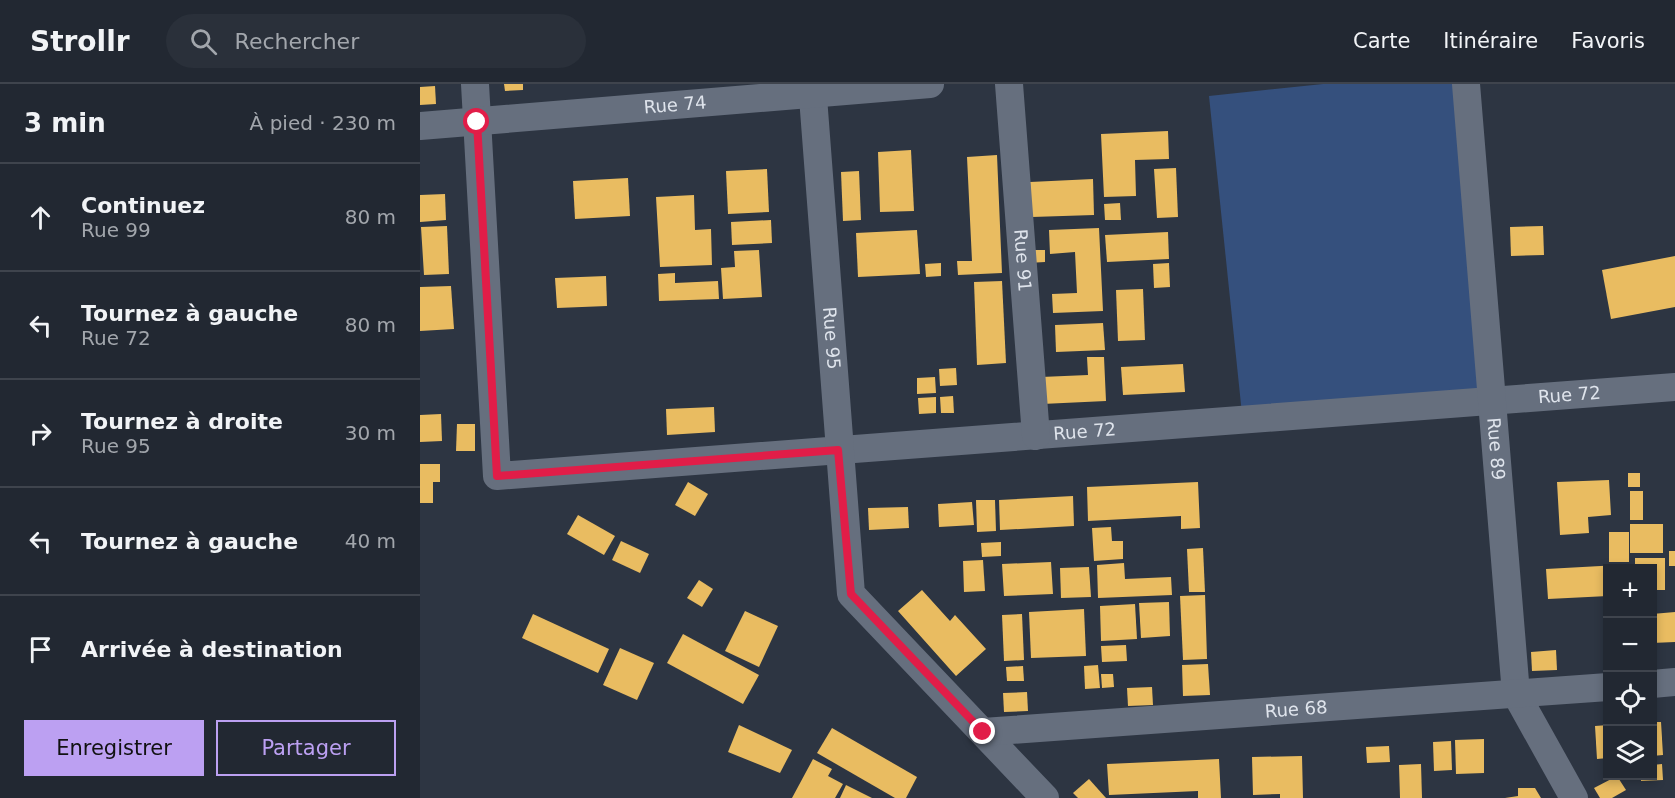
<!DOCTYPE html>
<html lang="fr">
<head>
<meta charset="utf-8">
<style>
	:root { --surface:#222832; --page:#2a303a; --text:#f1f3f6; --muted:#a2a6ac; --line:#3f444d; --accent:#bca0f2 }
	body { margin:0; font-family:"DejaVu Sans",sans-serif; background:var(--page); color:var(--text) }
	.controls { position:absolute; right:18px; bottom:18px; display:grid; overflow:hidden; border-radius:0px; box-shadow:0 3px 9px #0003 }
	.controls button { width:54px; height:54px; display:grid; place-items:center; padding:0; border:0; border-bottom:2px solid var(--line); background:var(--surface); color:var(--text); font:30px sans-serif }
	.stop { position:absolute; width:18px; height:18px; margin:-14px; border:4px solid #e11d48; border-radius:50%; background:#fff }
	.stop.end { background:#e11d48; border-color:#fff; box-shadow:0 2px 6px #0008 }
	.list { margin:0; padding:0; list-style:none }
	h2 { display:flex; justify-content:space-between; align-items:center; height:78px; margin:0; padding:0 24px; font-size:26px }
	h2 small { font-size:20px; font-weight:400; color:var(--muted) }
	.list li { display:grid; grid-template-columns:39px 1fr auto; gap:18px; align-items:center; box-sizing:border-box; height:108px; padding:0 24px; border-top:2px solid var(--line) }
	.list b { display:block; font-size:22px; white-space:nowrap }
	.list p { margin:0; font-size:20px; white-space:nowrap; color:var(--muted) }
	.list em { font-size:20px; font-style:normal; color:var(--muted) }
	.actions { display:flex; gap:12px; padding:18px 24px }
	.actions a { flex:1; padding:14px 0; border:2px solid var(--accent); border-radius:0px; text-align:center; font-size:21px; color:var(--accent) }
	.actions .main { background:var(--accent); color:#111 }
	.icon { flex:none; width:33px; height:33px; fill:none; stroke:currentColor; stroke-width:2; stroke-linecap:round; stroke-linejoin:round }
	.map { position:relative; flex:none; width:1255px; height:714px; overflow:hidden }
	header { display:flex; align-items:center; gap:36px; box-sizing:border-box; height:84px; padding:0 30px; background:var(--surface); border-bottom:2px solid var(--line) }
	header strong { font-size:28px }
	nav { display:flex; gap:33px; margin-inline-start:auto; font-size:21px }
	.search { width:420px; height:54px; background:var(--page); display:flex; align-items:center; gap:15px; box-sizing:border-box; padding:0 21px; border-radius:33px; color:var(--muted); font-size:22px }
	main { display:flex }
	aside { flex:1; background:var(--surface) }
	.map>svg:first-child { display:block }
	.green { fill:#35507d }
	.building { fill:#e9bc61 }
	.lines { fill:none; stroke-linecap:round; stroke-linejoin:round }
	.street { stroke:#666f7e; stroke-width:28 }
	.route { stroke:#e11d48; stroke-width:8 }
	.labels { text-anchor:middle; stroke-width:6; stroke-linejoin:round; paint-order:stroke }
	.street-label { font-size:18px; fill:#dfe4ec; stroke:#232b37 }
</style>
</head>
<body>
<header>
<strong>Strollr</strong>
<div class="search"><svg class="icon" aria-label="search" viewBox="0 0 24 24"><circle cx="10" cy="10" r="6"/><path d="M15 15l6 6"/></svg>Rechercher</div>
<nav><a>Carte</a><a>Itinéraire</a><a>Favoris</a></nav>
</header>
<main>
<aside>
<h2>3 min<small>À pied · 230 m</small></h2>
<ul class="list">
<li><svg class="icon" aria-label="ahead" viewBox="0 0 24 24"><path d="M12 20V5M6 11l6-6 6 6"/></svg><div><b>Continuez</b><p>Rue 99</p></div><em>80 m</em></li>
<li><svg class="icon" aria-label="left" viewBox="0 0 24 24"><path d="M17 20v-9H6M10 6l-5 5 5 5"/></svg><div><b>Tournez à gauche</b><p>Rue 72</p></div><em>80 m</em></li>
<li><svg class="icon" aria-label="right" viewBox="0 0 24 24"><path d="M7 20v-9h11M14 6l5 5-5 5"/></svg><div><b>Tournez à droite</b><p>Rue 95</p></div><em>30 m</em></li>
<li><svg class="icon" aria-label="left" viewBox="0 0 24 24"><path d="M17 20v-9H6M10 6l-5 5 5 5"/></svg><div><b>Tournez à gauche</b></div><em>40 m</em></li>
<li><svg class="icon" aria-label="arrive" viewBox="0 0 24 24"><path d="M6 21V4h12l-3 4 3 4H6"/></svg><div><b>Arrivée à destination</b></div></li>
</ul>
<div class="actions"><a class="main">Enregistrer</a><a>Partager</a></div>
</aside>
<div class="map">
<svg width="1255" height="714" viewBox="0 0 1255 714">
	<rect width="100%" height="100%" fill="#2d3542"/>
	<path class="green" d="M903 0H1045L1076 303 822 330 789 12Z"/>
	<g class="building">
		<path d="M84 0H103V6L85 7Z"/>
		<path d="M15 2 16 20 0 21V3Z"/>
		<path d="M748 47 749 75 715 76 716 112 684 113 681 50Z"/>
		<path d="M491 66 494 127 460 128 458 68Z"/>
		<path d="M577 71 582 189 538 191 537 177H552L547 73Z"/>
		<path d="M756 84 758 133 737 134 734 85Z"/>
		<path d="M347 85 349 128 308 130 306 87Z"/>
		<path d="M439 87 441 136 423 137 421 88Z"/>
		<path d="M208 94 210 132 155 135 153 97Z"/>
		<path d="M673 95 674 131 612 133 610 98Z"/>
		<path d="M25 110 26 136 0 138V111Z"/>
		<path d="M274 111 275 146 291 145 292 181 240 183 236 113Z"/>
		<path d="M700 119 701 136H685L684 120Z"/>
		<path d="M351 136 352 159 312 161 311 138Z"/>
		<path d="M27 142 29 190 4 191 1 143Z"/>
		<path d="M1123 142 1124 171 1091 172 1090 143Z"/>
		<path d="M679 144 683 227 633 229 632 210 657 209 655 168 630 170 629 146Z"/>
		<path d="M497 146 500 190 438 193 436 149Z"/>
		<path d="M748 148 749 175 687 178 685 151Z"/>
		<path d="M339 166 342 213 303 215 301 184 315 183 314 167Z"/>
		<path d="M607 166H625V178L608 179Z"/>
		<path d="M1255 172V223L1191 235 1182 186Z"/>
		<path d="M521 179V192L506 193 505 180Z"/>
		<path d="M749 179 750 203 734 204 733 180Z"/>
		<path d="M255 189V199L298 197 299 215 239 217 238 190Z"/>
		<path d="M186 192 187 222 137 224 135 194Z"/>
		<path d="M582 197 586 279 557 281 554 198Z"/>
		<path d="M31 202 34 245 0 247V203Z"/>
		<path d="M723 205 725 256 698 257 696 206Z"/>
		<path d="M683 239 685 266 636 268 635 241Z"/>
		<path d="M667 273H684L686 317 622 320 621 293 668 291Z"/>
		<path d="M763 280 765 308 703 311 701 283Z"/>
		<path d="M536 284 537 301 520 302 519 285Z"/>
		<path d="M515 293 516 309 497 310V294Z"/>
		<path d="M533 312 534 329H521L520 313Z"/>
		<path d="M516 313V329L499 330 498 314Z"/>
		<path d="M294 323 295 348 247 351 246 325Z"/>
		<path d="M21 330 22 357 0 358V331Z"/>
		<path d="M37 340H55V367H36Z"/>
		<path d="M0 380H20V398H13V419H0Z"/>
		<rect x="1208" y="389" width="12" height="14"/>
		<path d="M1189 396 1191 431 1168 433 1169 449 1140 451 1137 398Z"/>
		<path d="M268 398 288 410 275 432 255 421Z"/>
		<path d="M778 398 780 444 761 445V432L668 437 667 403Z"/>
		<rect x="1210" y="407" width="13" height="29"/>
		<path d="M653 412 654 442 580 446 579 416Z"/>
		<path d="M556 416H575L576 447 557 448Z"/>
		<path d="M552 418 554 441 519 443 518 420Z"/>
		<path d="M488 423 489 444 449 446 448 424Z"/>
		<path d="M158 431 195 452 184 471 147 450Z"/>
		<rect x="1210" y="440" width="33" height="29"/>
		<path d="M691 443 692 457H703V475L674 477 672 444Z"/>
		<rect x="1189" y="448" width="20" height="30"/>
		<path d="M201 457 229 470 220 489 192 476Z"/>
		<path d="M581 458V472L562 473 561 459Z"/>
		<path d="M783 464 785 508H769L767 465Z"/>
		<rect x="1249" y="467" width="6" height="15"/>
		<path d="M1215 474H1245V506H1232V484H1215Z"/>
		<path d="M563 476 565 507 544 508 543 477Z"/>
		<path d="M631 478 633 510 584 512 582 480Z"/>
		<path d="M704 479 705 495 751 493 752 511 678 514 677 481Z"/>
		<path d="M1199 481V484H1188V512L1128 515 1126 485Z"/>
		<path d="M669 483 671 513 641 514 640 484Z"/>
		<path d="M279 496 293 505 282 523 267 514Z"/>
		<path d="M502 506 530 537 535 531 566 565 536 592 478 527Z"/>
		<path d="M785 511 787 575 763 576 760 512Z"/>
		<path d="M749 518 750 552 721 554 719 519Z"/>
		<path d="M715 520 717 555 681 557 680 522Z"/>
		<path d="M664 525 666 572 611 574 609 528Z"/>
		<path d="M325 527 358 542 339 583 305 567Z"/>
		<path d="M1255 528V558L1232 559V530Z"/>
		<path d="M113 530 189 565 178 589 102 554Z"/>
		<path d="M602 530 604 576 584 577 582 531Z"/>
		<path d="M263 550 339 591 323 620 247 579Z"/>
		<path d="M706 561 707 577 682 578 681 562Z"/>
		<path d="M200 564 234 579 217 616 183 601Z"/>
		<path d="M1136 566 1137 586 1112 587 1111 568Z"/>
		<path d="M788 580 790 611 763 612 762 581Z"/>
		<path d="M678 581 680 604 665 605 664 582Z"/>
		<path d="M603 582 604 597H587L586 583Z"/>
		<path d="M681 590H693L694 603 682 604Z"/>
		<path d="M732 603 733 621 708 622 707 604Z"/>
		<path d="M607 608 608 627 584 628 583 609Z"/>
		<path d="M1232 638H1241L1243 671 1232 672Z"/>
		<path d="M319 641 372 666 360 689 308 668Z"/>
		<path d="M1188 641V674L1177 675 1175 642Z"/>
		<path d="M412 644 497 693 486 714H475L397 669Z"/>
		<path d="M1064 655V689L1036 690 1035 656Z"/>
		<path d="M1031 657 1032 686 1014 687 1013 658Z"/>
		<path d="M969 662 970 678 947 679 946 663Z"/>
		<path d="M882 672 883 714H860V710L833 711 832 673Z"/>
		<path d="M393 675 412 685 408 692 423 700 415 714H372Z"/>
		<path d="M799 675 801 714H778V707L689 711 687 680Z"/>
		<path d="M1001 680 1002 714H980L979 681Z"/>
		<path d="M1242 680 1243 696 1221 697V692H1232V681Z"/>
		<path d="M1197 692 1206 706 1192 714H1180L1174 704Z"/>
		<path d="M669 695 686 714H658L653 709Z"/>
		<path d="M426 701 452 714H420Z"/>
		<path d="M1098 704H1115L1121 714H1085L1098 712Z"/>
	</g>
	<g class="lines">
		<g class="street">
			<path id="s1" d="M55 0 77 392 1255 303"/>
			<path id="s2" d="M392 0 431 510 625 714"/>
			<path id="s3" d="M589 0 616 352"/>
			<path id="s4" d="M1046 0 1096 610 1154 714"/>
			<path id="s5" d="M0 42 510 0"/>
			<path d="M1232 600 1255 598"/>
			<path id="s6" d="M563 648 1188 603"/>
		</g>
	</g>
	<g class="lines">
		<path class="route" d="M57 38 77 392 418 366 431 510 563 648"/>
	</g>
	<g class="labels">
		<g class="street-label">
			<text dy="6" stroke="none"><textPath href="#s5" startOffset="256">Rue 74</textPath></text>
			<text dy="6" stroke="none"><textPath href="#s3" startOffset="177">Rue 91</textPath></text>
			<text dy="6" stroke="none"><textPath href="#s2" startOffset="255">Rue 95</textPath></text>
			<text dy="6" stroke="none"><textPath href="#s1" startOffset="1468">Rue 72</textPath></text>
			<text dy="6" stroke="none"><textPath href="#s1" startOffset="982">Rue 72</textPath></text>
			<text dy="6" stroke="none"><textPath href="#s4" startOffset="366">Rue 89</textPath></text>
			<text dy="6" stroke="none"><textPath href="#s6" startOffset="314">Rue 68</textPath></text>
		</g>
	</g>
</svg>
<div class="controls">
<button>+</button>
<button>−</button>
<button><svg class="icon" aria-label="locate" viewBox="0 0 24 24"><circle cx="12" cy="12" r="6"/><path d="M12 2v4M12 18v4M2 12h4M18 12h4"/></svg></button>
<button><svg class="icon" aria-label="layers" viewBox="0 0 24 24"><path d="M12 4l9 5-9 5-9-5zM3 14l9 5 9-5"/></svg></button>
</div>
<div class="stop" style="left:57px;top:38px"></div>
<div class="stop end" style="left:563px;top:648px"></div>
</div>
</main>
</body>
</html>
